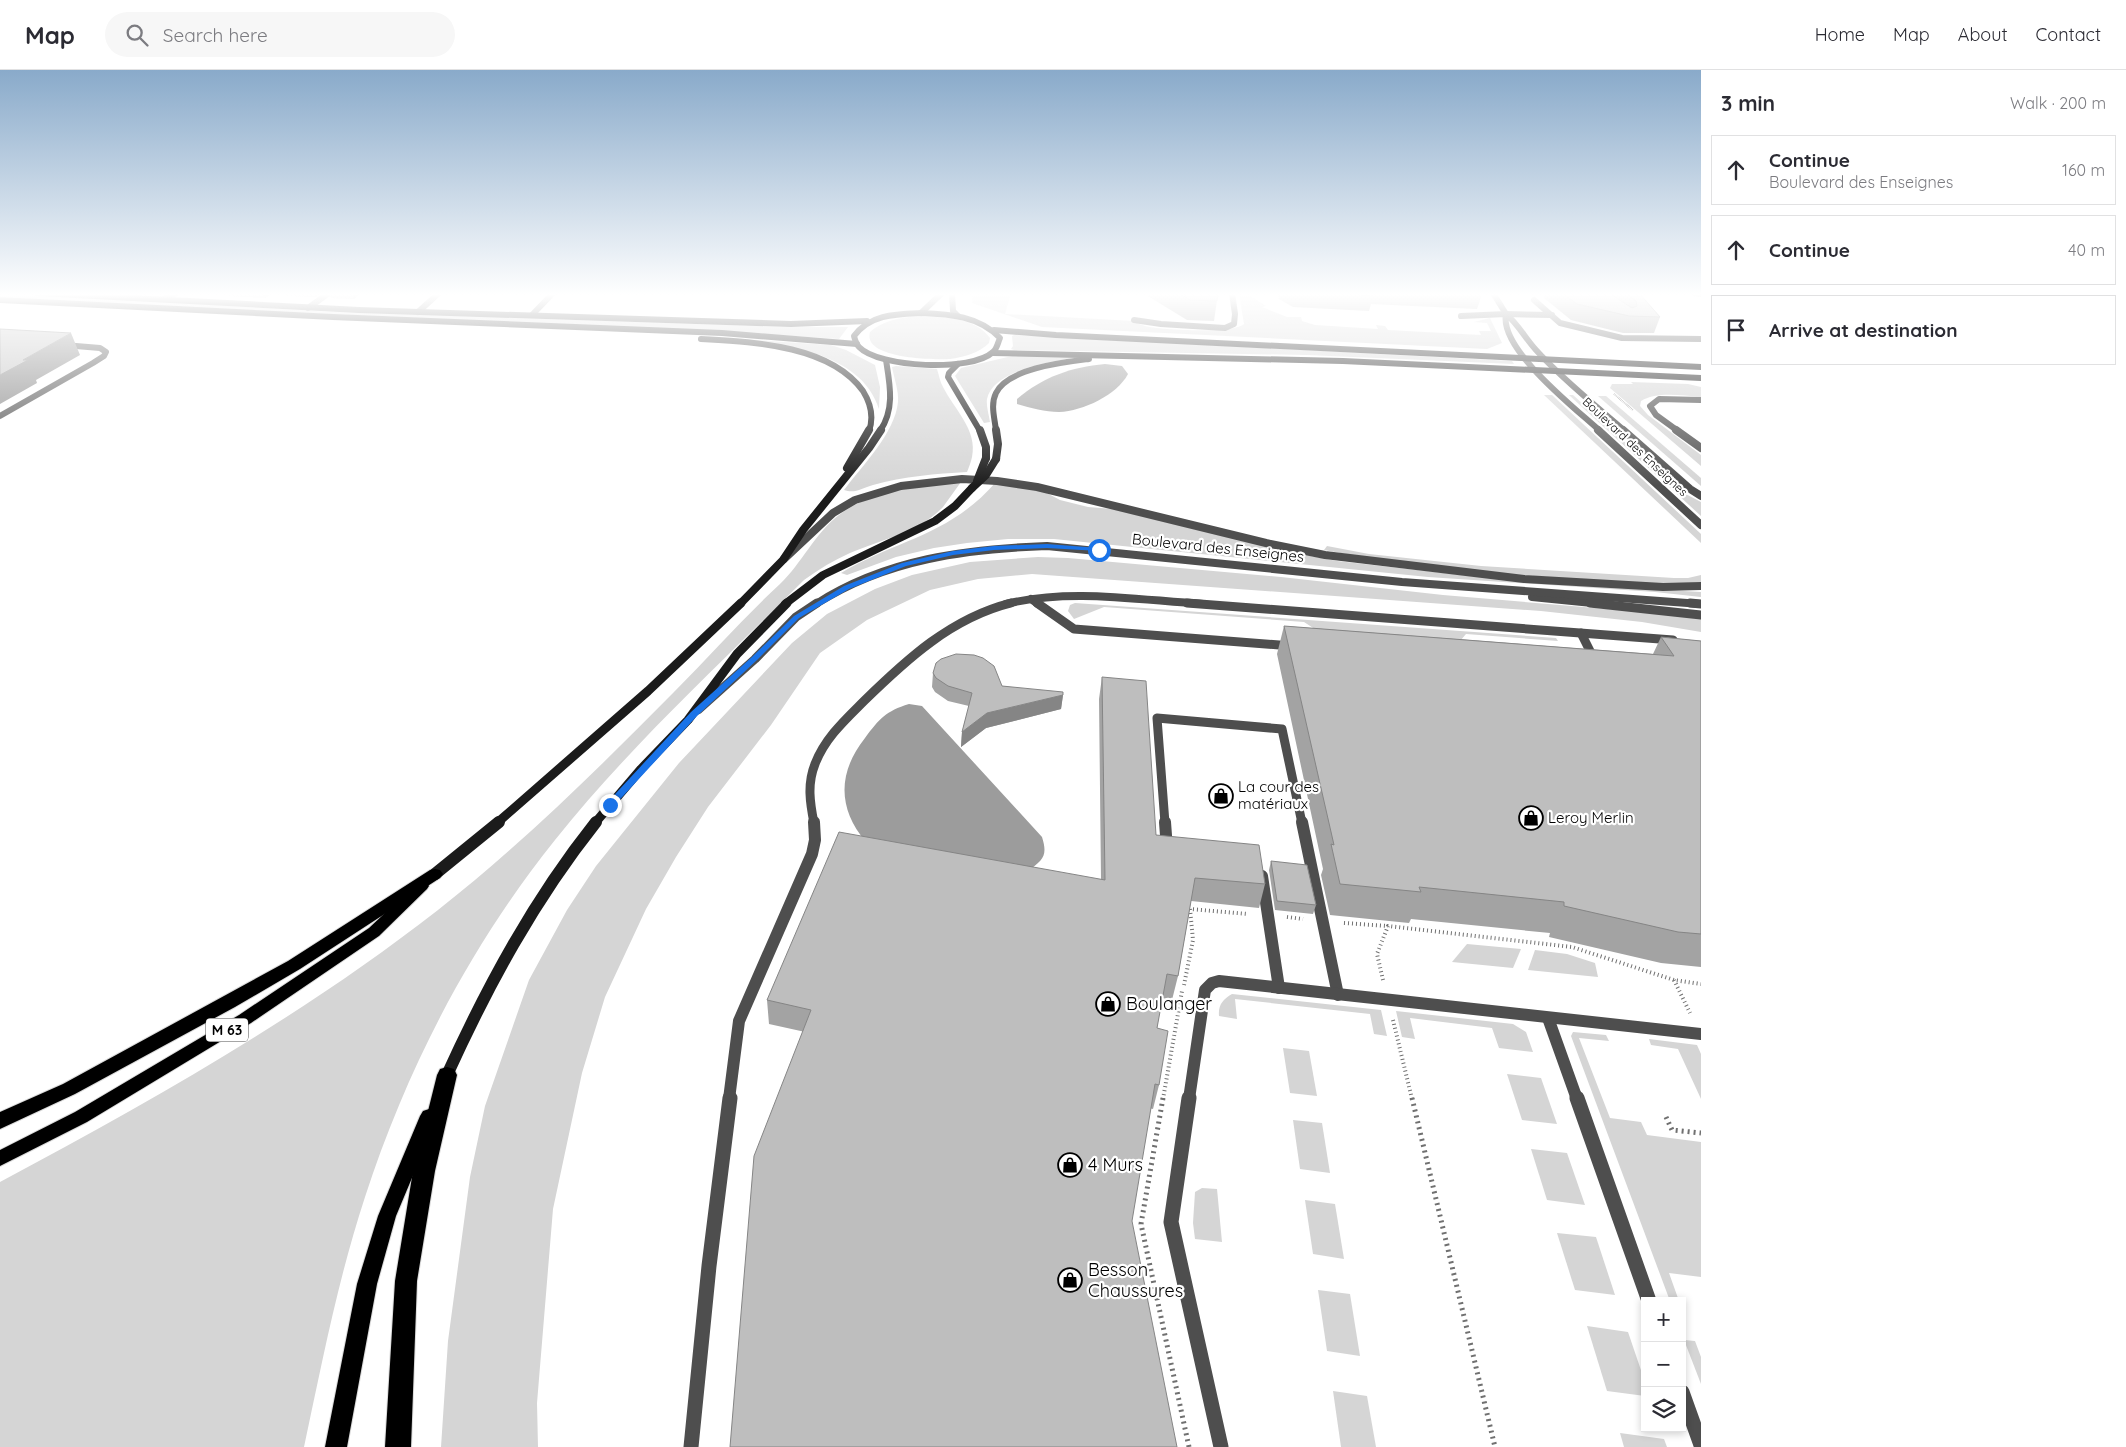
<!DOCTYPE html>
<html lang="en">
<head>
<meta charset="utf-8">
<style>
	:root { --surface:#fff; --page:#f7f7f7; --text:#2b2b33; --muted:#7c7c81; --line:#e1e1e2 }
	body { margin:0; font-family:Quicksand,sans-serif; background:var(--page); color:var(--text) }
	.controls { position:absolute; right:15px; bottom:15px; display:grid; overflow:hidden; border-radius:0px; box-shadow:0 2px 8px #0003 }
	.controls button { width:45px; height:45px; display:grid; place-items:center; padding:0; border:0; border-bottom:1px solid var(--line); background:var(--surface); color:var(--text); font:25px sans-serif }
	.stop { position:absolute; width:15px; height:15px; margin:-11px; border:4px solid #1a73e8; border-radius:50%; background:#fff }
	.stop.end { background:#1a73e8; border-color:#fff; box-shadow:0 1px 5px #0008 }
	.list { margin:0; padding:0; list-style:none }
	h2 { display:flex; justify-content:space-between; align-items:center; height:65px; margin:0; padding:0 20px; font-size:21px }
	h2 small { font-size:16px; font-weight:400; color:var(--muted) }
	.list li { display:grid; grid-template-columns:32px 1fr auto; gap:15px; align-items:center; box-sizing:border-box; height:70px; margin:0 10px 10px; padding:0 10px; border:1px solid var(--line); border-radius:0px }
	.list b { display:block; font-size:19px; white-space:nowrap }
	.list p { margin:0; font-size:16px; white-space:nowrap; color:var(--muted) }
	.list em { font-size:16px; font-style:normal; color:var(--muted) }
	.icon { flex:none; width:28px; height:28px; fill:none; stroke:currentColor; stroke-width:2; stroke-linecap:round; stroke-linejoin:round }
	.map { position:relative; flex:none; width:1701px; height:1377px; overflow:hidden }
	header { display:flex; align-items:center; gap:30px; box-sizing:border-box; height:70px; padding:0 25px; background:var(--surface); border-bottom:1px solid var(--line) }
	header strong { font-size:24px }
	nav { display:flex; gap:28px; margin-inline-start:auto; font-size:18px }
	.search { width:350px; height:45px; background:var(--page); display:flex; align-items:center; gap:12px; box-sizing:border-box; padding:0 18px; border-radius:28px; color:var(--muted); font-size:19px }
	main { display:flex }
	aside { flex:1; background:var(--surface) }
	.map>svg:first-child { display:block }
	.green { fill:#d5d5d5 }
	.water { fill:#9c9c9c }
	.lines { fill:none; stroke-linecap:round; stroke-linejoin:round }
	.primary-casing { stroke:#dbdbdb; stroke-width:2 }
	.trunk-casing { stroke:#dbdbdb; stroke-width:2 }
	.motorway-casing { stroke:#dbdbdb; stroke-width:2 }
	.path-far2 { stroke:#707070; stroke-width:2; stroke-dasharray:0.5 1; stroke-linecap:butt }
	.path-far1 { stroke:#707070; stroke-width:4; stroke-dasharray:1 3; stroke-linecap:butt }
	.path { stroke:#707070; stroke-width:5; stroke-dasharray:2 4; stroke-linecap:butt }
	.service-far4 { stroke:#4e4e4e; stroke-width:6 }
	.service-far3 { stroke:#4e4e4e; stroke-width:8 }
	.service-far2 { stroke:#4e4e4e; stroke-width:9 }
	.service-far1 { stroke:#4e4e4e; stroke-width:12 }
	.service { stroke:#4e4e4e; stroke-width:15 }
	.minor { stroke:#4e4e4e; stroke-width:6 }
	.tertiary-far2 { stroke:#4e4e4e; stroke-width:6 }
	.tertiary-far1 { stroke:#4e4e4e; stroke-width:8 }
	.tertiary { stroke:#4e4e4e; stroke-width:9 }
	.secondary-far3 { stroke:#1b1b1b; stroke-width:6 }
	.secondary-far2 { stroke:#1b1b1b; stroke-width:8 }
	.secondary-far1 { stroke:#1b1b1b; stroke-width:9 }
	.secondary { stroke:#1b1b1b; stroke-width:12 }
	.primary { fill:#000; fill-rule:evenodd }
	.trunk { fill:#000; fill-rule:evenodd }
	.motorway { fill:#000; fill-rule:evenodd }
	.secondary-bridge { stroke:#1b1b1b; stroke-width:8 }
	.wall { fill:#a3a3a3 }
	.shaded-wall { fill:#858585 }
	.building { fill:#bebebe; stroke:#858585 }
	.route { fill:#1a73e8 }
	.labels { text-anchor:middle; stroke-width:4.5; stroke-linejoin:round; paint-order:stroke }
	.far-street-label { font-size:12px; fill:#000; stroke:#fff }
	.shield { fill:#fff; stroke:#4c4c4c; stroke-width:1 }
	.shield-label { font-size:14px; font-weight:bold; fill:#000 }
	.street-label { font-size:15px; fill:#000; stroke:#fff }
	.poi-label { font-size:15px; fill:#000; stroke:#fff; text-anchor:start }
	.near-poi-label { font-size:18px; fill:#000; stroke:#fff; text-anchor:start }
</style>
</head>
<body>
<header>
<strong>Map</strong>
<div class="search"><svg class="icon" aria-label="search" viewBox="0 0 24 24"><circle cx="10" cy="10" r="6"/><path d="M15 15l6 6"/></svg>Search here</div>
<nav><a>Home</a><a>Map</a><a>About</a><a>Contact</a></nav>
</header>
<main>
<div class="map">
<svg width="1701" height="1377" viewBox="0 0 1701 1377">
	<rect width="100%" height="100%" fill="#fff"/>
	<g class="green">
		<path d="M0 223 333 242 790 257H848L839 269 703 260 279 242 0 227Z"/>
		<path d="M973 223H1011L1005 244 1134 251C1137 253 1141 255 1145 256 1159 260 1234 264 1244 254L1239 223H1246L1266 236 1262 237 1287 247H1301L1302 251 1315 255 1378 259 1376 255 1385 256 1388 260 1481 265 1479 261H1491L1487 253 1474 252 1490 248 1502 273 1487 279 1042 257 972 233Z"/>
		<path d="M909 247C935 247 973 244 990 268L989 273C979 283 964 287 950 289 935 290 862 289 870 262 881 252 895 249 909 247Z"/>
		<path d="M1014 265 1512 291 1514 294 1307 285 1014 280 1011 279 1013 276 1012 266Z"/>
		<path d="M690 266 831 275 846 280 875 295 880 317 879 339C869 309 846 295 817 284L718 268Z"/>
		<path d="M1012 286 1079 287C1055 291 993 299 987 329 986 336 989 345 990 352L984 353 955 306 961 298Z"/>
		<path d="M896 296 937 299C939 305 940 312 943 317 954 339 978 360 972 387 971 392 969 397 967 402 936 404 904 406 873 415 862 418 855 424 844 420 862 396 895 363 898 332 899 321 894 308 892 297Z"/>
		<path d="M1631 312 1688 314 1701 317V327C1682 326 1658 321 1641 331L1640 336 1648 345 1701 385V396L1610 318 1612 314H1633Z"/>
		<path d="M1544 325H1552L1701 464V473Z"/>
		<path d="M1569 325H1573L1676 419 1701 432V446Z"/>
		<path d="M1598 326H1606L1701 408V416Z"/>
		<path d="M961 412C955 420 949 429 943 437 920 462 880 470 850 483 834 490 819 499 804 510 719 595 630 676 555 770 470 876 407 998 365 1127 338 1209 322 1293 304 1377H0V1112C152 1031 302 946 438 840 522 774 599 698 674 622 710 586 743 548 780 514 802 493 815 463 839 445 873 419 920 417 961 412Z"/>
		<path d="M996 412 1043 421 1060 430 1088 437 1113 439 1284 481 1337 491 1524 512 1701 522V527L1655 522 1428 507 1054 469H1008L967 473 934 478 896 487 847 505 841 503C898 469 949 466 996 412Z"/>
		<path d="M1327 476 1369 484 1481 496 1674 508H1688L1701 505V512C1661 517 1620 512 1580 509 1495 504 1408 496 1324 480Z"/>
		<path d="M1038 487 1068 488 1281 507 1443 525 1655 543 1701 549V562L1642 552 1541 541 1032 504 978 509 930 520 867 550 820 583 771 655 708 737 676 787 646 839 605 927 582 1003 553 1139 537 1333 538 1377H441L448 1271 470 1107 485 1036 529 910 567 840 596 796 679 693 792 573 827 544 875 519 912 505 970 492Z"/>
		<path d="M1075 533 1556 568 1558 571 1466 564 1455 577 1327 567 1304 552 1104 537 1074 549 1068 541 1070 535Z"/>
		<path d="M1467 874 1521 879 1513 898 1452 892Z"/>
		<path d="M1535 880 1567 884 1595 893 1598 907 1528 900Z"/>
		<path d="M1232 924 1381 940 1387 966 1374 964 1370 944 1235 929 1237 949 1219 946C1218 935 1223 929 1232 924Z"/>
		<path d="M1396 941 1513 954 1526 962 1533 982 1499 978 1492 958 1410 948 1415 969 1402 967Z"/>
		<path d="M1573 962 1606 965 1609 971 1579 968 1610 1048 1641 1052 1647 1065 1701 1072V1207L1669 1203 1679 1231H1670L1571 966Z"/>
		<path d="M1649 969 1697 975 1701 984V1029L1678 979 1651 975Z"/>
		<path d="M1283 978 1309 981 1317 1026 1290 1023Z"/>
		<path d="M1507 1004 1541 1008 1557 1054 1522 1050Z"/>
		<path d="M1293 1050 1322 1053 1330 1103 1300 1099Z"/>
		<path d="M1531 1079 1567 1083 1585 1135 1547 1130Z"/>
		<path d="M1202 1118 1217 1119 1222 1172 1195 1169 1193 1153 1195 1122Z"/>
		<path d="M1305 1130 1335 1134 1344 1189 1313 1184Z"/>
		<path d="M1557 1163 1596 1167 1615 1225 1575 1220Z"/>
		<path d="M1318 1220 1350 1224 1360 1286 1327 1281Z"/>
		<path d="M1587 1256 1628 1262 1645 1312V1326L1607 1321Z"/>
		<path d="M1684 1270 1695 1271 1701 1287V1314Z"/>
		<path d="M1333 1321 1367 1326 1376 1377H1341Z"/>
		<path d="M1620 1363 1664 1369 1667 1377H1624Z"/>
	</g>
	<g class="water">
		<path d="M1105 294 1122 296 1128 304C1117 325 1083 341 1059 342 1045 342 1031 338 1017 334V329C1043 307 1071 297 1105 294Z"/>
		<path d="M909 634 922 636 1042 767C1048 786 1043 790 1028 801L866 772C837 738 838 702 865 668 879 649 886 641 909 634Z"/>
	</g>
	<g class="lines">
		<g class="primary-casing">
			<g id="primary">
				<path d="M422 811 427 813 429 816 427 819 379 866 251 953 87 1052 0 1096V1080L75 1042 239 945 369 858 417 813Z"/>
				<path d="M429 1039 435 1041 438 1046 396 1146 377 1214 347 1377H325L357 1214 378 1146 420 1046 423 1041Z"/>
			</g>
		</g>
		<g class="trunk-casing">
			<path id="trunk" d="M435 799 440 800 443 804 440 808 300 899 235 937 75 1024 0 1059V1042L63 1014 288 891 430 800Z"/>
		</g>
		<g class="motorway-casing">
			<path id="motorway" d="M447 997 454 999 457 1005 435 1101 417 1211 411 1377H385L395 1211 413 1101 437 1005 440 999Z"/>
		</g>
		<path class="path-far2" d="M1614 324 1633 340"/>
		<g class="path-far1">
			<path d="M1287 847 1303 849"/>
			<path d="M1344 853 1388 856"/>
			<path d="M1383 910 1377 884 1388 856 1572 877 1674 910 1701 914"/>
			<path d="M1674 910 1690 943"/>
			<path d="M1184 915 1193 870 1190 839 1248 844"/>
			<path d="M1393 950 1412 1029"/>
			<path d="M1163 1029 1182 921"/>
		</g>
		<g class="path">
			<path d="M1163 1028 1141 1154 1189 1377"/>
			<path d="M1412 1028 1495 1377"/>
			<path d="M1666 1047 1672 1060 1701 1063"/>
		</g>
		<g class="service-far4">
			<path d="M1534 230 1560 253 1622 268 1701 269"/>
			<path d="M1461 246 1506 244 1552 245"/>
			<path d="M1134 250 1161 254 1225 258 1234 254 1235 244 1232 223"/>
			<path d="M0 346 93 293 104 286 106 282 100 278 64 275"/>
			<path d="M1678 361 1656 345 1650 336 1659 329 1701 330"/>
		</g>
		<g class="service-far3">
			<path d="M1676 360 1701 378"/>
			<path d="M1031 529 1038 534"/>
			<path d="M1006 534C1070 518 1138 530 1203 534"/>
		</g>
		<g class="service-far2">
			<path d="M1037 533 1074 559 1292 576"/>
			<path d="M1187 533 1673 570"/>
			<path d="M1581 563 1591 583"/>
			<path d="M814 753C810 733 807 714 815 694 825 668 845 650 864 631 906 590 951 548 1011 533"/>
			<path d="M1165 753 1157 648 1282 659 1302 753"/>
		</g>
		<g class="service-far1">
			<path d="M1165 752 1167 779"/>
			<path d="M1302 752 1338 925"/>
			<path d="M1262 806 1279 918"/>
			<path d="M1548 948 1577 1029"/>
			<path d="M729 1029 739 951 812 784 815 770 814 752"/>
			<path d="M1189 1029 1205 920 1212 913 1219 911 1701 964"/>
		</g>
		<g class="service">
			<path d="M1189 1028 1171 1152 1221 1377"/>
			<path d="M1577 1028 1649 1231"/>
			<path d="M1682 1322 1701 1375"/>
			<path d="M691 1377 709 1196 730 1028"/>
		</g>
		<g class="minor">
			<path d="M952 223 953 241 958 246"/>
			<path d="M1493 223 1506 244"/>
			<path d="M1694 223 1701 224"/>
			<path d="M164 229 176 223"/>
			<path d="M308 238 329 223"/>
			<path d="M418 242 439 223"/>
			<path d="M921 243 942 223"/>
			<path d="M532 245 553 223"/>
		</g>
		<path class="tertiary-far2" d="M1600 361C1575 338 1499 279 1506 244 1518 254 1525 268 1536 280 1562 309 1595 335 1625 361"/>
		<g class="tertiary-far1">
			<path d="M1598 360 1701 455"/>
			<path d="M1623 360 1690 419 1701 426"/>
			<path d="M784 489 833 443 855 430 901 416 962 409 997 411 1037 417 1266 473 1325 485 1524 509 1663 517 1701 516"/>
			<path d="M1532 527 1602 534"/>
			<path d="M816 534C886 489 966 479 1047 476L1402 512 1701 534"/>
		</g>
		<g class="tertiary">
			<path d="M1590 533 1701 545"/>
			<path d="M1690 533 1701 534"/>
			<path d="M698 640 755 589 796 547 817 533"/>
		</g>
		<g class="secondary-far3">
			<path d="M37 223 359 240 791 254 867 251"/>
			<path d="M0 230 333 247 722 263 857 274"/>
			<path d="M921 243C950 244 979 246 1000 268 998 272 997 279 993 282 972 302 879 298 859 277 856 274 855 270 854 266 870 244 896 244 921 243Z"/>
			<path d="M994 260 1056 265 1701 297"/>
			<path d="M701 269C753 272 830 275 863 321 871 334 874 347 869 361"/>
			<path d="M993 283 1343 291 1701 308"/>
			<path d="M958 294 949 303 948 307 980 361"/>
			<path d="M880 361C895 339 890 315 886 290"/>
			<path d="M996 361C995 349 990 335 996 323 1008 298 1065 292 1089 289"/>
		</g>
		<g class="secondary-far2">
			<path d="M980 360 986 377V388"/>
			<path d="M996 389 998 374 996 360"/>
			<path d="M847 398 869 360"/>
			<path d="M740 534 783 490 803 460 869 378 881 360"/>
			<path d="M785 534 823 505 935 451 955 436 972 418"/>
		</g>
		<g class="secondary-far1">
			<path d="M497 753 648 621 741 533"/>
			<path d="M595 753 641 699 688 650 737 584 787 533"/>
		</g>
		<g class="secondary">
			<path d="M435 804 499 752"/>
			<path d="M447 1005C488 915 534 830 596 752"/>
		</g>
		<use href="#primary" class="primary"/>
		<use href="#trunk" class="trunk"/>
		<use href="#motorway" class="motorway"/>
		<g class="secondary-bridge">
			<path d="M977 411 986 388"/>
			<path d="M972 418 986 405 996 389"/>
		</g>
	</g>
	<g class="wall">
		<path d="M211 223H321L315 227 270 225 265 228 216 225V223Z"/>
		<path d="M330 223H384L382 224 361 223 354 229 331 228Z"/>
		<path d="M1143 223H1218L1214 251 1187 250Z"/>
		<path d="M1278 223H1481L1482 224 1477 239 1371 234 1369 241 1293 237 1279 229Z"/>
		<path d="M1545 223H1609L1612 225 1613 223H1639L1660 247 1654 263H1623L1571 250 1544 228Z"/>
		<path d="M1284 556 1653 584 1661 567 1701 571V897L1661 893 1549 867 1550 863 1411 849 1409 853 1330 845 1321 805 1323 799 1277 584Z"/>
		<path d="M933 603 1002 616 1063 625 1061 639 986 658 961 677 962 662 969 636 948 631 935 622 932 617Z"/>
		<path d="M1102 607 1156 765 1265 814 1259 838 1191 831 1178 906 1172 930 1162 928 1157 958 1159 1015 1153 1039 769 954 767 930 1101 809 1099 629Z"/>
		<path d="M1271 791 1316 835 1313 844 1275 840 1269 800Z"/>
	</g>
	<g class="shaded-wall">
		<path d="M263 223H269L270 225 265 228Z"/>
		<path d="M314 223H321L315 227Z"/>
		<path d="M353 223H361L354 229Z"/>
		<path d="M71 263 80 285 36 310 37 313 0 334V305L23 290Z"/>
		<path d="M1063 625 1061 639 986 658 961 677 962 662 987 643Z"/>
	</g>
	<g class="building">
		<path d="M1179 223H1218L1217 231 1190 230Z"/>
		<path d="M1329 223H1372L1373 226Z"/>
		<path d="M1563 223H1609L1632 238 1637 236 1636 231 1625 223H1639L1660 247 1629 246 1577 234Z"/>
		<path d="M0 259 71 263 23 290H28L0 305Z"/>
		<path d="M1284 556 1674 586 1661 567 1701 571V864L1678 862 1564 836V832L1419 817 1421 822 1340 814 1331 774 1334 775Z"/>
		<path d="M956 584 974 585 983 588 994 596 1002 616 1063 622V625L987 643 962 662 972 623 948 616 936 608 933 603 936 593 941 589Z"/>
		<path d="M1102 607 1146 611 1156 765 1259 775 1265 814 1195 808 1178 906 1167 904 1157 958 1168 961 1159 1015 1155 1014 1132 1151 1177 1377H730L754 1086 811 940 767 930 839 762 1105 810Z"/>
		<path d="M1271 791 1307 795 1316 835 1277 831Z"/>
	</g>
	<linearGradient id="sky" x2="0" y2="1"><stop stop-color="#89aaca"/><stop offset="0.54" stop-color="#fff"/><stop offset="1" stop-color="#fff" stop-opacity="0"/></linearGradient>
	<rect width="1701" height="416" fill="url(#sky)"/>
	<path class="route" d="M1047 474 1099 478 1102 480 1099 481 1047 478 994 480 953 485 906 496 849 519 799 548 757 590 697 646 613 737 610 738 605 735 691 642 752 587 794 546 844 516 902 493 953 481 994 476Z"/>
	<defs>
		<g id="shop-ring" transform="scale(1.25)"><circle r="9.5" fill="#fff" stroke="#000" stroke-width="1.5"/><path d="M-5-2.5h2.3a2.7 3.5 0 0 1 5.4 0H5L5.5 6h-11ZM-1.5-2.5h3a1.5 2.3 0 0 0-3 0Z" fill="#000"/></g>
	</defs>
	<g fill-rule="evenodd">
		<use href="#shop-ring" x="1221" y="726"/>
		<use href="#shop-ring" x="1531" y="748"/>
		<use href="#shop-ring" x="1108" y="934"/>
		<use href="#shop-ring" x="1070" y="1095"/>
		<use href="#shop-ring" x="1070" y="1210"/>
	</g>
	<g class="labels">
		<g class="far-street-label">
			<text transform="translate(1635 377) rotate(43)" y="4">Boulevard des Enseignes</text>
		</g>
		<rect class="shield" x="206" y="948.5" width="42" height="23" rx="4"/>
		<g class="shield-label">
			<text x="227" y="965">M 63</text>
		</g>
		<g class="street-label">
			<text transform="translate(1218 478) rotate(6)" y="5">Boulevard des Enseignes</text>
		</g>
		<g class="poi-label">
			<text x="1238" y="722">La cour des<tspan x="1238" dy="17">matériaux</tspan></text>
			<text x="1548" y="753">Leroy Merlin</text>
		</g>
		<g class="near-poi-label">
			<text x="1126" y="940">Boulanger</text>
			<text x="1088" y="1101">4 Murs</text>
			<text x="1088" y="1206">Besson<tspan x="1088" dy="21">Chaussures</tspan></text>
		</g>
	</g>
</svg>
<div class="controls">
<button>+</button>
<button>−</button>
<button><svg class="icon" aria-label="layers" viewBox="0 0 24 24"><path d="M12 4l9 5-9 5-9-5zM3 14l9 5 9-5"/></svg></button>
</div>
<div class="stop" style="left:1099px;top:480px"></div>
<div class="stop end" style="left:610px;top:735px"></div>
</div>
<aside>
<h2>3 min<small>Walk · 200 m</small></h2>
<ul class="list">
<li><svg class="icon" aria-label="ahead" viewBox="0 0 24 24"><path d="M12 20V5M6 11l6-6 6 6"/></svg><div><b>Continue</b><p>Boulevard des Enseignes</p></div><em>160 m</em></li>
<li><svg class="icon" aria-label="ahead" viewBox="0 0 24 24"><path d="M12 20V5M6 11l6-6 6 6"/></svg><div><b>Continue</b></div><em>40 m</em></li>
<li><svg class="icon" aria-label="arrive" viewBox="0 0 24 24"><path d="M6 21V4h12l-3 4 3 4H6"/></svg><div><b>Arrive at destination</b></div></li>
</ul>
</aside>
</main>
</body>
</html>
